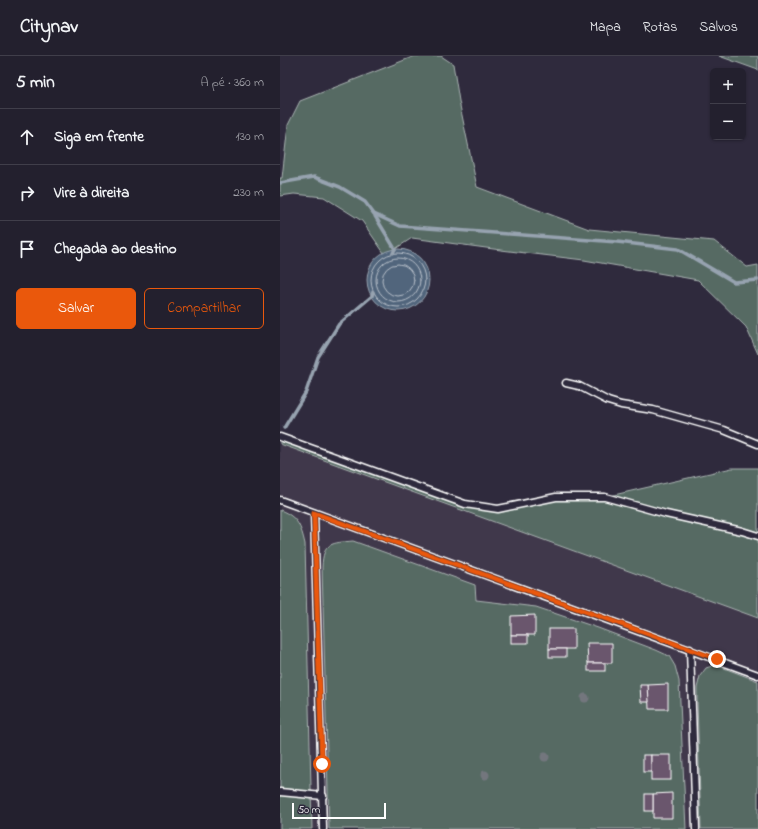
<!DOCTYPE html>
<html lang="pt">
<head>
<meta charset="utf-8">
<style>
	:root { --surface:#23202e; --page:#2f2d3a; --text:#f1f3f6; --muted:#a3a3aa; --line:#403e4a; --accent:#ea580c }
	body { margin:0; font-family:"Indie Flower",sans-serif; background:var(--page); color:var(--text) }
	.controls { position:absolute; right:12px; top:12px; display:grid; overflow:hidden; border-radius:6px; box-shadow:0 1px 3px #0004 }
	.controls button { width:36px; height:36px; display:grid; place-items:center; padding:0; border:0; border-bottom:1px solid var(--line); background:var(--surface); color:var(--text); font:20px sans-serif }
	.scale { position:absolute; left:12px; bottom:10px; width:94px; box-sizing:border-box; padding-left:4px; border:2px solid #fff; border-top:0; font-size:11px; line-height:14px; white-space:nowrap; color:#fff; -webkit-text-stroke:3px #2f2a3d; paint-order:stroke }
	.stop { position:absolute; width:12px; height:12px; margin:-9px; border:3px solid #ea580c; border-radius:50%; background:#fff }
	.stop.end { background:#ea580c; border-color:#fff; box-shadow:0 1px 4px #0008 }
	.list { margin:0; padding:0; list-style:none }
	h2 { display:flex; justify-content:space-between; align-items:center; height:52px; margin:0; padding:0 16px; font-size:17px }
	h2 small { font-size:13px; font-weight:400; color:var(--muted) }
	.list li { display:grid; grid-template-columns:26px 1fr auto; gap:12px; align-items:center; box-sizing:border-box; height:56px; padding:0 16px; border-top:1px solid var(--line) }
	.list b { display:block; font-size:15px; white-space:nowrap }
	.list em { font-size:13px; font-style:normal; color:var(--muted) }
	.actions { display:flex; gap:8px; padding:12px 16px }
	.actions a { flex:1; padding:9px 0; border:1px solid var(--accent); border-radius:6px; text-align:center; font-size:14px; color:var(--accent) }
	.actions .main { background:var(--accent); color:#fff }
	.icon { flex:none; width:22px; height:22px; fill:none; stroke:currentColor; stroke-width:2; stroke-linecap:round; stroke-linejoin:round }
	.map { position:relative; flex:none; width:478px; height:773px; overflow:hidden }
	header { display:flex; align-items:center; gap:24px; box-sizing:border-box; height:56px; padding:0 20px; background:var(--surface); border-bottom:1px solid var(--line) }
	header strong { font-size:19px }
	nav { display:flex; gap:22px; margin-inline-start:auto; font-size:14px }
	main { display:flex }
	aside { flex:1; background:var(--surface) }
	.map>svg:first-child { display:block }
	.built { fill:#41374b }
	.green { fill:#566a64; stroke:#aab4b2 }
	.water { fill:#51657c; stroke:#97a3b0 }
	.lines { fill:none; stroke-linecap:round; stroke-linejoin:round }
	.shore { stroke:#b9c1cb; stroke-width:1 }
	.stream { stroke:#97a3b0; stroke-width:3.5 }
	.building { fill:#6b566d; stroke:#fff }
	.service-casing { stroke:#fff; stroke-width:9 }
	.service { stroke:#2f2a3d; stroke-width:6 }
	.tree { fill:#73767d }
	.route { stroke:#ea580c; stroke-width:5 }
</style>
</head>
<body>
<header>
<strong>Citynav</strong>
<nav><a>Mapa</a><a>Rotas</a><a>Salvos</a></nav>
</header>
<main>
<aside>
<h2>5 min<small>A pé · 360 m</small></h2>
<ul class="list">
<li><svg class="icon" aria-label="ahead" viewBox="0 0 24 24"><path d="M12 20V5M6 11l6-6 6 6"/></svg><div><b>Siga em frente</b></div><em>130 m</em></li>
<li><svg class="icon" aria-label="right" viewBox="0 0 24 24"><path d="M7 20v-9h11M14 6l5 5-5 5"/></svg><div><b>Vire à direita</b></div><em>230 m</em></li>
<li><svg class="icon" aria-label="arrive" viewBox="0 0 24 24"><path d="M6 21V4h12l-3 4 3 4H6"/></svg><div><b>Chegada ao destino</b></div></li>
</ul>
<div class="actions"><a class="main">Salvar</a><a>Compartilhar</a></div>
</aside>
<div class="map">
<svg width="478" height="773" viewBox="0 0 478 773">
	<rect width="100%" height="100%" fill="#2f2a3d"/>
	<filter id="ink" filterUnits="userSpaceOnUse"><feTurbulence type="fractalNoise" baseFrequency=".025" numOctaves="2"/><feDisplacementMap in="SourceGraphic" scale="8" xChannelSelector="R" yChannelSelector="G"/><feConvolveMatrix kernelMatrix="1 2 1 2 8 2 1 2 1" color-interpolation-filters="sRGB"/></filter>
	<g filter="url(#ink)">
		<path class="built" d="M0 388 478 562V773H0Z"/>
		<g class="green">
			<path d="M135 0H161L173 8 179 45 197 131 309 173 434 185 467 211 478 209V298L466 271 418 224 304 204 221 194 132 182 115 193 104 197 82 165 44 141 14 138 0 140V122H2L8 69 20 45Z"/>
			<path d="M439 0H478V14Z"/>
			<path d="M0 381 185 448 218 453 276 441H325L452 412H478V562L0 388Z"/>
			<path d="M0 454C18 461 21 471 25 488L32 773H0Z"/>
			<path d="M73 485 195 529 196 544 256 551 318 572 376 594 389 600 395 610 399 625 406 773H49L42 511C43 486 52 487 73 485Z"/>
			<path d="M435 609 444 612 478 625V773H421L417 645V632L420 620 426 612Z"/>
		</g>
		<circle class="water" cx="118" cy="224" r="31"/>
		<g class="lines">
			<g class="shore">
				<circle cx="118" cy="224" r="27"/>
				<circle cx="118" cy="224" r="22"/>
				<circle cx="118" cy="224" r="16"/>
			</g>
			<g class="stream">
				<path d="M0 127 34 121 60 131 85 146 94 158 120 170 337 186 398 193 454 226 478 224"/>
				<path d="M95 160 115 193 113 197"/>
				<path d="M4 372 26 336 38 301 59 268 92 240 93 236"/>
			</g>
		</g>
		<g class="building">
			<path d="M255 559V579H231V560Z"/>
			<rect x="269" y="573" width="25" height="20"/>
			<rect x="231" y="579" width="17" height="8"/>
			<path d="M307 587H332V607H308Z"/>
			<rect x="269" y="593" width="17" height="8"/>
			<rect x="308" y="607" width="17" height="8"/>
			<path d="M388 628V653H369L368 629Z"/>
			<path d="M360 629H368L369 646H361Z"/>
			<rect x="363" y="699" width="8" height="17"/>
			<rect x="371" y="699" width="20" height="25"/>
			<path d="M392 737V762H373V738Z"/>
			<rect x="365" y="738" width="8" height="17"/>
		</g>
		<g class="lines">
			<g class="service-casing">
				<g id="service">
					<path d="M286 327 299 330 328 345 341 349 373 354 444 374 478 388"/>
					<path d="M0 381 185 448 218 453 276 441H325L386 458 462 475 478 480"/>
					<path d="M0 444 478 619"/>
					<path d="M34 457 43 773"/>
					<path d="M410 593 416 773"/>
					<path d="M0 736 43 740"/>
				</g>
			</g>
			<use href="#service" class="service"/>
		</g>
		<g class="tree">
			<circle cx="305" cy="642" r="4.5"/>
			<circle cx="265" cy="701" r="4.5"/>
			<circle cx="205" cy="719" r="4.5"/>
		</g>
	</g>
	<g class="lines" filter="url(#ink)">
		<path class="route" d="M42 708 34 457 437 603"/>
	</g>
</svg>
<div class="controls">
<button>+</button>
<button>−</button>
</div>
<div class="scale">50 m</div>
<div class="stop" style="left:42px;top:708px"></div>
<div class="stop end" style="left:437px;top:603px"></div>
</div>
</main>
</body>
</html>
